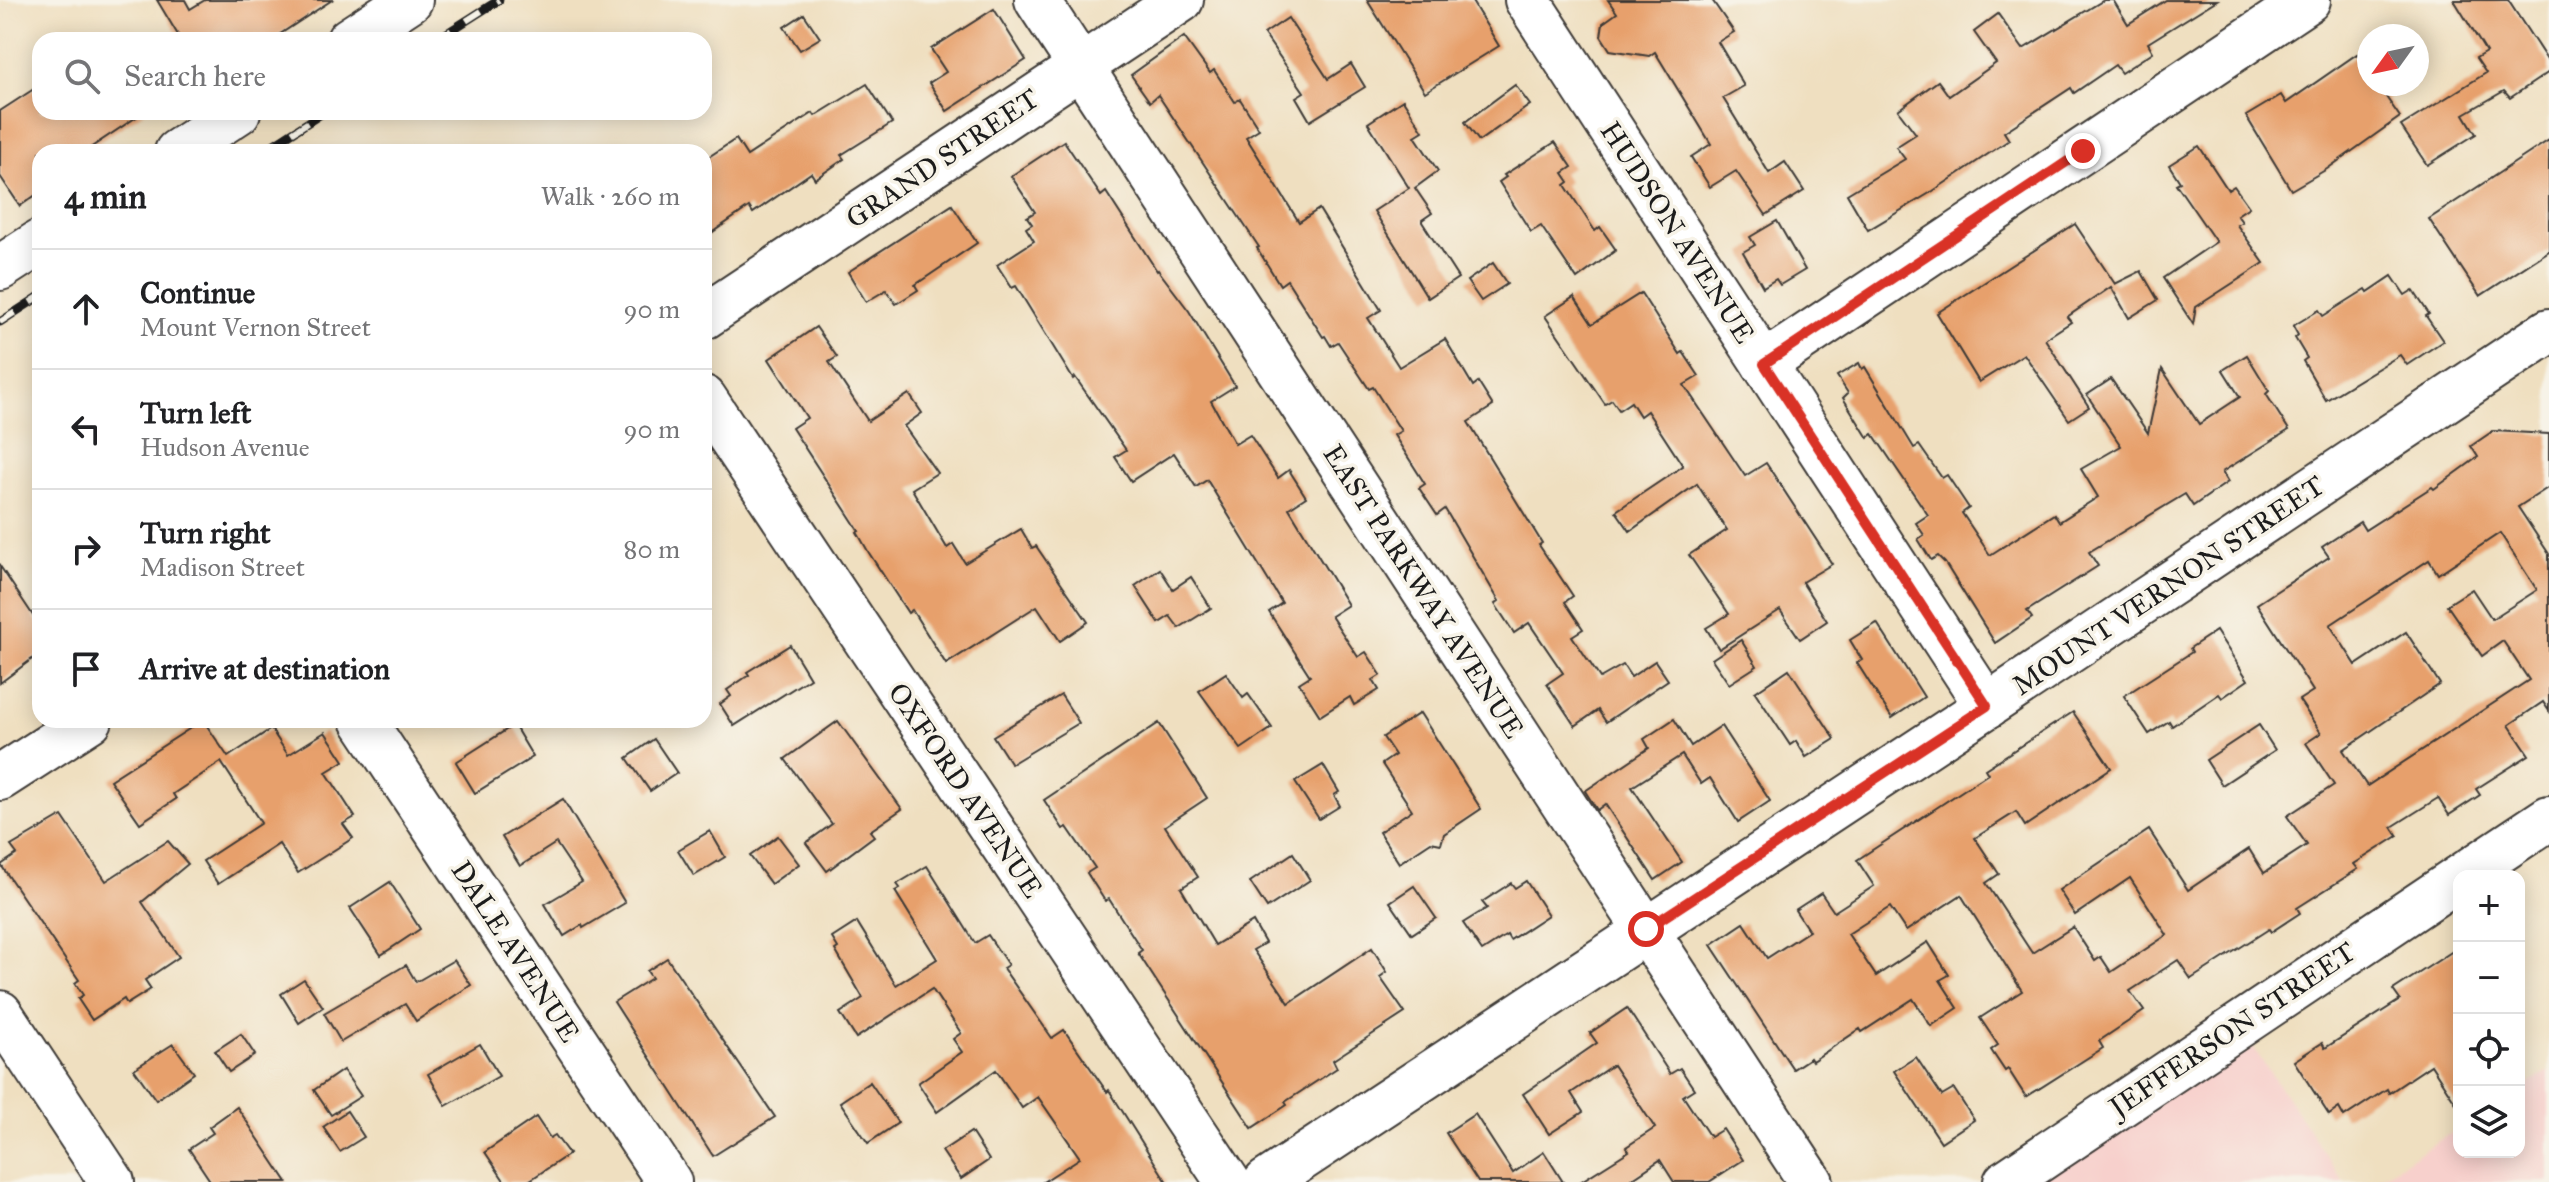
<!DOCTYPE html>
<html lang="en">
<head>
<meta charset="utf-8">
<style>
	:root { --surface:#fff; --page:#f6f6f6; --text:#202124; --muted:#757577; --line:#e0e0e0 }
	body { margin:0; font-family:"IM FELL Great Primer",serif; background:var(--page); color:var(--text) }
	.controls { position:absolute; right:24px; bottom:24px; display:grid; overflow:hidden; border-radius:16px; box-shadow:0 4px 20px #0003 }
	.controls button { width:72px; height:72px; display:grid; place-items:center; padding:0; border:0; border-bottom:2px solid var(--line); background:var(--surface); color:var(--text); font:40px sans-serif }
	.compass { position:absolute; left:2357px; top:24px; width:72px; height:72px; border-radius:50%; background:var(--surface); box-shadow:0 4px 20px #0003; rotate:237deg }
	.stop { position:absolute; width:24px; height:24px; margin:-18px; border:6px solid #d93025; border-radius:50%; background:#fff }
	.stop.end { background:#d93025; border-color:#fff; box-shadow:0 2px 8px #0008 }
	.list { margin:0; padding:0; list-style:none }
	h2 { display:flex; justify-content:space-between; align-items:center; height:104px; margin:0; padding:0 32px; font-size:34px }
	h2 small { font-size:26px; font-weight:400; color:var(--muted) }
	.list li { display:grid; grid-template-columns:52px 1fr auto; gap:24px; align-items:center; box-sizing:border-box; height:120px; padding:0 32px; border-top:2px solid var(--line) }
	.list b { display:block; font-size:30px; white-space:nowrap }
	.list p { margin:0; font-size:26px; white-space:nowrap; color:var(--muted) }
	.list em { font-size:26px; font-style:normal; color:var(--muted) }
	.icon { flex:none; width:44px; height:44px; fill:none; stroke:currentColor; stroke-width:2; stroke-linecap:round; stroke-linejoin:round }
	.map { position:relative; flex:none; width:2549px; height:1182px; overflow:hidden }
	.search { position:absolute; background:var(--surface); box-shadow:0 4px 20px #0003; left:32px; top:32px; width:680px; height:88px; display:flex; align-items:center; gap:20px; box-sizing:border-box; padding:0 28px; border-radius:24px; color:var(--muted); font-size:30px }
	.panel { position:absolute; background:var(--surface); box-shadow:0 4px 20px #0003; left:32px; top:144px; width:680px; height:584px; border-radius:24px }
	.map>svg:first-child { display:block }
	.built { fill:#f7d0cc }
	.building { fill:#e7a06c; fill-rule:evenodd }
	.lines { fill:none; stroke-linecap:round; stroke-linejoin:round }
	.minor-casing { stroke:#3c3935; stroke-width:48 }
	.minor { stroke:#fff; stroke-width:44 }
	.rail-casing { stroke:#1c1c1c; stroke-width:9 }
	.rail { stroke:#f7f3e8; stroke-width:6; stroke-dasharray:18; stroke-linecap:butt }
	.route { stroke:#d93025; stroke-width:10 }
	.labels { text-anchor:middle; stroke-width:7; stroke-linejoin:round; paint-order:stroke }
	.street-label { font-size:28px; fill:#1c1c1c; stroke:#f7f3e8 }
</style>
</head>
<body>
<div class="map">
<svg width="2549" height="1182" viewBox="0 0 2549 1182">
	<rect width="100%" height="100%" fill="#f7f3e8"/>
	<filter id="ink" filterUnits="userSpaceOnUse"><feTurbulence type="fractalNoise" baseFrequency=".0125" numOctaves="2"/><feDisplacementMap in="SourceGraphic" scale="16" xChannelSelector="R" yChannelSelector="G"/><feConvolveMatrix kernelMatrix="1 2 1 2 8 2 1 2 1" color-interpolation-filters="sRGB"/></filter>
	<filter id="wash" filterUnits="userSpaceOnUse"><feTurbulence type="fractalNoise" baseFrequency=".006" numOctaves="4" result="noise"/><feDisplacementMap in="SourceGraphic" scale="32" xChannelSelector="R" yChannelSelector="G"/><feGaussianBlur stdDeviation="1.8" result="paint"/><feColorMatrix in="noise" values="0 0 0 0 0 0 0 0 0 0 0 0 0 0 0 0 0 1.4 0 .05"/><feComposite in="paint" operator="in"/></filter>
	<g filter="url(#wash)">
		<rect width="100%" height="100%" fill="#efdfc0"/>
		<g class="built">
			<path d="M2238 1025 2344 1182H2006Z"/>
			<path d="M2549 1071V1182H2373L2459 1128V1152H2519V1090Z"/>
		</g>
		<g id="blocks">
			<g class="building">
				<path d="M157 0H185L190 9 205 0H332L271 40H181Z"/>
				<path d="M1367 0H1471L1499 46 1425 92Z"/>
				<path d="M1608 0H1712L1734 32 1718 42 1744 86 1723 98 1769 173 1785 162 1804 191 1766 215 1736 171 1710 187 1691 157 1711 144 1655 52 1649 56 1610 50 1601 36 1603 23 1617 13Z"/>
				<path d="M2104 0H2113L2128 24 2166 0H2217L2148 43 2153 52 2121 73 2115 65 2074 93 2071 88 2004 132 2009 140 1933 191 1868 230 1847 194 1905 159 1896 147 1916 134 1898 110 1938 81 1949 96 1996 63 1974 32 1998 14 2023 49Z"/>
				<path d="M2454 0H2508L2549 63V72L2510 98 2504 91 2464 114 2476 134 2427 165 2401 126 2486 73 2476 58 2486 52Z"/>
				<path d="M994 9 1026 60 947 111 929 83 946 72 931 49Z"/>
				<path d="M804 14 820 38 800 50 784 27Z"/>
				<path d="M1288 18 1328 79 1351 64 1365 87 1310 121 1296 97 1304 92 1264 34Z"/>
				<path d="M1184 37 1210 73 1214 70 1235 102 1240 99 1259 129 1246 137 1299 222 1319 209 1381 310 1368 318 1399 367 1445 339 1473 386 1478 382 1493 406 1468 422 1542 543 1539 545 1573 596 1565 602 1583 629 1572 636 1600 678 1623 665 1631 677 1655 661 1668 680 1606 722 1598 710 1575 726 1547 684 1563 673 1529 623 1514 633 1495 604 1499 601 1445 509 1437 515 1419 488 1425 484 1394 435 1401 431 1373 387 1369 389 1338 342 1331 346 1325 336 1323 337 1287 280 1280 285 1257 248 1259 247 1158 95 1150 102 1131 75Z"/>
				<path d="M2357 54 2369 72V84H2377L2400 117 2327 169 2291 190 2246 116 2281 95 2286 103Z"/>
				<path d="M867 84 892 123 841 155 844 159 815 179 811 173 753 213 749 207 704 238V160L736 139 747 156 813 113 815 116Z"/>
				<path d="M40 85V112H144L84 152H40V192L20 206 0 176V111Z"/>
				<path d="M1515 85 1530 105 1479 141 1465 122Z"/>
				<path d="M1403 100 1423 131 1415 136 1438 171 1415 188 1432 213 1422 220V222L1458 278 1428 298 1374 211 1409 188 1368 123Z"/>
				<path d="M2549 140V251L2480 296 2429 219Z"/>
				<path d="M1064 141 1101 196 1106 192 1157 271 1158 270 1189 311 1235 386 1211 401 1235 444 1250 435 1278 478 1289 470 1306 497 1289 508 1348 605 1331 616 1358 657 1366 652 1381 675 1373 680 1379 690 1354 705 1350 697 1320 716 1299 683 1310 676 1269 612 1282 603 1207 480 1196 487 1174 453 1131 481 1115 457 1126 450 1075 377 1073 379 1016 286 1012 288 997 265 1034 241 1026 228 1032 224 1027 217 1035 212 1011 176Z"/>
				<path d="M1555 142 1572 167 1563 173 1569 182 1565 185 1595 231 1600 227 1616 250 1577 279 1541 226 1531 232 1499 182 1506 177 1504 175Z"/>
				<path d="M2199 146 2228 190 2234 186 2249 207 2237 215 2242 222 2237 225 2264 263 2196 307 2193 324 2163 278 2216 242 2176 184 2180 182 2169 165Z"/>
				<path d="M952 205 977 243 915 285 918 290 896 304 886 290 866 302 848 272Z"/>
				<path d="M1777 221 1805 270 1780 285 1776 279 1763 287 1743 252 1755 245 1750 237Z"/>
				<path d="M2075 224 2115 284 2141 271 2158 300 2129 318 2111 287 2067 317 2071 322 2045 339 2089 407 2069 420 2024 354 1979 382 1937 313Z"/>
				<path d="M1493 263 1507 284 1481 301 1467 281Z"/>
				<path d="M2392 276 2405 295 2413 290 2429 314 2426 316 2443 341 2407 365 2400 355 2326 400 2303 361 2307 358 2295 338 2298 335 2293 326 2319 310 2323 316 2366 289 2368 292Z"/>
				<path d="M1641 293 1680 354 1683 352 1699 376 1684 385 1745 476 1766 463 1832 564 1802 582 1827 621 1800 639 1780 610 1719 649 1706 628 1729 614 1689 555 1727 530 1697 484 1630 531 1616 511 1683 466 1647 411 1640 416 1631 402 1619 410 1612 400 1605 404 1545 316 1574 297 1592 324Z"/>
				<path d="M816 327 837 357 829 362 868 421 909 394 922 413 904 426 937 473 912 489 947 548 953 544 965 563 1021 529 1032 548 1036 546 1088 622 1060 641 1037 606 946 664 912 610 908 613 869 553 857 532 859 531 792 428 807 418 769 359Z"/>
				<path d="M2247 355 2269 391 2266 394 2289 430 2222 472 2228 482 2193 506 2185 494 2089 552 2098 566 2027 611 2032 618 1995 643 1945 563 1938 556 1931 560 1918 539 1924 535 1916 523 1928 515 1873 434 1868 438 1843 398 1848 393 1837 376 1859 363 1862 369 1865 367 1914 448 1919 445 1942 478 1947 475 1969 508 1962 513 1990 555 2054 514 2059 522 2098 497 2081 469 2121 446 2087 395 2111 379 2148 433 2162 369 2199 424 2240 397 2223 370Z"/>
				<path d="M2493 431 2549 434V487L2518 507 2549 554V711L2543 702 2509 725 2529 755 2476 789 2480 795 2449 815 2438 798 2392 827 2398 836 2354 864 2358 869 2297 908 2300 913 2271 932 2269 929 2191 979 2178 960 2130 991 2144 1011 2099 1041 2103 1048 2026 1097 2008 1069 2005 1071 1991 1050 1998 1045 1980 1018 2022 991 1961 895 1906 931 1890 907 1848 934 1876 976 1928 942 1949 975 1940 980 1958 1008 1931 1026 1913 999 1862 1032 1860 1029 1812 1061 1810 1058 1793 1069 1711 945 1744 923 1767 958 1809 931 1795 910 1821 893 1834 912 1874 886 1857 860 1988 774 1985 769 2073 712 2111 768 2025 826 2016 812 1975 838 1999 874 1986 883 2032 953 2073 927 2095 961 2101 957 2111 972 2167 935 2130 878 2075 915 2059 890 2149 830 2188 890 2249 849 2264 873 2307 845 2287 816 2334 785 2306 743 2321 733 2299 700 2313 691 2257 604 2329 557 2322 547 2360 522 2365 530 2432 487 2434 489 2478 457 2471 446ZM2500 533 2537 590 2492 619 2472 589 2447 605 2482 656 2503 641 2529 680 2367 786 2343 750 2440 684 2406 632 2356 665 2330 625 2429 560 2438 574Z"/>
				<path d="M0 566 40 626V653L0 683Z"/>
				<path d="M1160 569 1173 589 1191 577 1211 608 1179 628 1170 616 1159 623 1135 586Z"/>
				<path d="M1877 623 1924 697 1892 718 1857 663 1862 660 1850 640Z"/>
				<path d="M2216 631 2248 680 2222 698 2219 694 2172 726 2169 721 2149 734 2124 696 2192 652 2190 648Z"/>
				<path d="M1741 640 1757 666 1729 684 1712 659Z"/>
				<path d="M790 645 810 678 734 726 720 704 731 696 727 690 749 675 747 672Z"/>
				<path d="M1789 669 1835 739 1806 757 1796 741 1790 745 1755 692Z"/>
				<path d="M1226 673 1243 698 1248 694 1272 728 1241 749 1199 691Z"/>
				<path d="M1061 695 1079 723 1011 764 993 736Z"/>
				<path d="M1420 713 1481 809 1444 834 1441 844 1431 842 1399 863 1379 832 1412 810 1382 764 1395 755 1383 737Z"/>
				<path d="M1674 719 1691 746 1721 726 1770 801 1738 822 1710 778 1701 784 1682 755 1632 787 1682 862 1655 880 1605 804 1597 810 1585 791 1649 748 1644 739Z"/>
				<path d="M203 720 228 757 271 729 288 755 325 732 344 761 326 772 355 817 343 824 353 838 298 873 279 844 218 884 203 861 261 823 221 762 173 794 176 799 140 823 110 780Z"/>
				<path d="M838 721 902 809 870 831 874 836 827 871 806 843 832 824 785 759Z"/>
				<path d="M1159 723 1207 798 1165 826 1198 877 1181 888 1215 945 1253 922 1265 943 1253 950 1289 1003 1372 948 1387 972 1380 977 1405 1013 1333 1060 1337 1068 1285 1102 1287 1105 1252 1128 1138 953 1142 950 1109 899 1105 901 1087 873 1095 868 1067 827 1063 829 1044 800Z"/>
				<path d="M514 725 533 757 475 793 456 762Z"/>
				<path d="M2259 725 2275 750 2222 785 2206 760Z"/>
				<path d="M654 739 677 773 650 791 627 758Z"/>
				<path d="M1323 765 1339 792 1334 795 1340 806 1319 819 1295 782Z"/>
				<path d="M563 799 625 903 583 928 582 925 564 936 545 904 582 882 556 843 520 866 502 837Z"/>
				<path d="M62 816 106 881 168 841 188 864 142 902 179 957 145 980 151 989 127 1004 124 999 92 1020 78 999 83 995 75 983 79 980 1 865 17 854 11 846Z"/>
				<path d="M710 831 725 857 694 876 678 850Z"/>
				<path d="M778 836 799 864 771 884 750 856Z"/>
				<path d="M1293 853 1310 880 1267 908 1250 882Z"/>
				<path d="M927 866 975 943 988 935 1008 965 1003 968 1052 1038 1064 1030 1107 1092 1109 1090 1167 1182H1043L1080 1158 1038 1097 1022 1108 996 1070 937 1112 918 1083 962 1052 953 1039 961 1033 932 989 856 1038 840 1013 863 998 835 950 838 948 832 938 857 922 896 985 937 959 895 891 900 888 897 884Z"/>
				<path d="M1526 881 1548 915 1510 940 1507 935 1482 951 1463 923 1487 908 1482 902 1511 883 1515 888Z"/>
				<path d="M390 882 420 929 381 955 350 908Z"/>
				<path d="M1414 886 1436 918 1412 934 1390 902Z"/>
				<path d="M2459 947V1108L2431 1065 2389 1093 2387 1089 2344 1117 2339 1108 2329 1115 2294 1061 2322 1043 2325 1048 2400 1000 2393 990Z"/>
				<path d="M667 958 775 1117 713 1156 614 1002 652 978 647 971Z"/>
				<path d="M454 960 471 985 416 1021 405 1004 341 1042 324 1013 406 965 416 982Z"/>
				<path d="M304 979 323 1007 299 1023 281 994Z"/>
				<path d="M1627 1008 1670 1074 1680 1068 1694 1089 1683 1096 1710 1137 1723 1129 1743 1160 1709 1182H1674L1660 1160 1627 1182H1580L1629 1151 1626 1147 1655 1128 1613 1065 1571 1093 1583 1112 1549 1134 1523 1094 1597 1043 1590 1033Z"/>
				<path d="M241 1034 255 1055 229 1072 215 1051Z"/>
				<path d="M173 1044 194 1073 156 1100 134 1069Z"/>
				<path d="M480 1044 499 1076 446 1106 428 1074Z"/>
				<path d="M1916 1057 1942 1096 1954 1089 1974 1120 1941 1142 1894 1071Z"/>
				<path d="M343 1070 361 1096 331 1115 314 1090Z"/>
				<path d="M870 1082 898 1123 868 1143 840 1102Z"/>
				<path d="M237 1107 287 1182H211L189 1149 213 1133 209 1127Z"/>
				<path d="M347 1111 364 1137 340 1152 323 1127Z"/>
				<path d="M1475 1114 1513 1173 1544 1152 1563 1182H1478L1446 1133Z"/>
				<path d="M536 1117 550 1138 555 1135 569 1154 527 1182H505L485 1152Z"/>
				<path d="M971 1132 989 1160 961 1179 942 1151Z"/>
			</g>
		</g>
	</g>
	<g filter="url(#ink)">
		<use href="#blocks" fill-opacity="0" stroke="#3c3935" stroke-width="2"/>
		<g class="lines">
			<g class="minor-casing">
				<g id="minor">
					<path d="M1037 0 1811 1182"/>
					<path d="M1527 0 1987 706"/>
					<path d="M349 40 410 0"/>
					<path d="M177 152 238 112"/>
					<path d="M0 268 40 242"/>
					<path d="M704 317 1181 0"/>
					<path d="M1764 364 2308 0"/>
					<path d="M704 398 1228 1182"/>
					<path d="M363 720 669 1182"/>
					<path d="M0 778 90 720"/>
					<path d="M2462 876 2549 818"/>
					<path d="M0 1013 112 1182"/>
					<path d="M1266 1182 1987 706 2549 331"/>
					<path d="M2006 1182 2459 878"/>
				</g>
			</g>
			<use href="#minor" class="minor"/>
			<g class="rail-casing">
				<g id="rail">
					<path d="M436 40 499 0"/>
					<path d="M262 152 324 112"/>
					<path d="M0 322 40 296"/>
				</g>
			</g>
			<use href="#rail" class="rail"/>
		</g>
	</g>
	<g class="lines" filter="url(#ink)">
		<path class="route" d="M1646 929 1987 706 1764 364 2083 151"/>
	</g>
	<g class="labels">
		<g class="street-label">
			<text transform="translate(942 158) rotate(-34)" y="10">GRAND STREET</text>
			<text transform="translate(1678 232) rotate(57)" y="10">HUDSON AVENUE</text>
			<text transform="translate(2168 585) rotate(-34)" y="10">MOUNT VERNON STREET</text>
			<text transform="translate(1424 591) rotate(57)" y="10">EAST PARKWAY AVENUE</text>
			<text transform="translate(966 790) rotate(56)" y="10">OXFORD AVENUE</text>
			<text transform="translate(516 951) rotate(57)" y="10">DALE AVENUE</text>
			<text transform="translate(2232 1029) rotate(-34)" y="10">JEFFERSON STREET</text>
		</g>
	</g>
</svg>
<div class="controls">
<button>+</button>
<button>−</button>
<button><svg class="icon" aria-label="locate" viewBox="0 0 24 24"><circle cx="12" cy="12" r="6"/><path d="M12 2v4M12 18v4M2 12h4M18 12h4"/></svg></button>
<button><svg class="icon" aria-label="layers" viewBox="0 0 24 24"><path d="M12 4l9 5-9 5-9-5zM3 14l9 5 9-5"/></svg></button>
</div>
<svg class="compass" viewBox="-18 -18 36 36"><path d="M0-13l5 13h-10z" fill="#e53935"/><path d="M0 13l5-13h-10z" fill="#757577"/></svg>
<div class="stop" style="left:1646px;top:929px"></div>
<div class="stop end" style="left:2083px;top:151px"></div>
<div class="search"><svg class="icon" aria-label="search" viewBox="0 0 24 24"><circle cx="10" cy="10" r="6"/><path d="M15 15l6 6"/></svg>Search here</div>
<section class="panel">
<h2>4 min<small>Walk · 260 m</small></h2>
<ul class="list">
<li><svg class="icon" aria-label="ahead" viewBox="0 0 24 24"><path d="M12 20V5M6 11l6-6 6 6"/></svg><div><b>Continue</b><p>Mount Vernon Street</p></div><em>90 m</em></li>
<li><svg class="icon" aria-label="left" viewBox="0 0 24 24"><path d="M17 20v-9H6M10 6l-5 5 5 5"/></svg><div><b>Turn left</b><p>Hudson Avenue</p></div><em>90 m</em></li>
<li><svg class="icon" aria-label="right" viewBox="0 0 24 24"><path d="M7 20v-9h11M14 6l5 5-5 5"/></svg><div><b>Turn right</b><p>Madison Street</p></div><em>80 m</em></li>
<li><svg class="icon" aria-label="arrive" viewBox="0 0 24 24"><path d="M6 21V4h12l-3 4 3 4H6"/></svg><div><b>Arrive at destination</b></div></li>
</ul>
</section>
</div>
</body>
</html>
